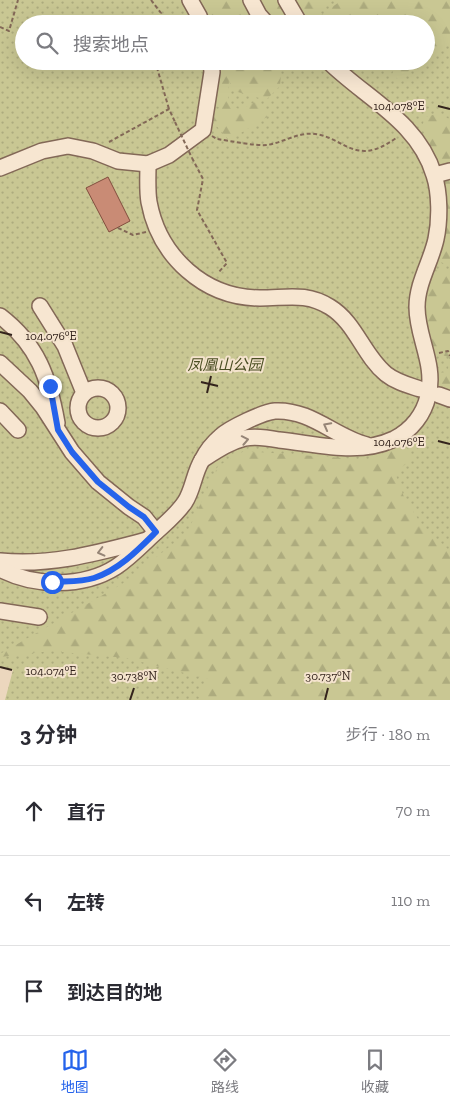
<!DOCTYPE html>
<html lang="zh">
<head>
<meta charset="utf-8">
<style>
	:root { --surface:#fff; --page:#f2f2f3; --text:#2b2b33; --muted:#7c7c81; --line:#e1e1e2; --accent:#2563eb }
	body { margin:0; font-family:"Zilla Slab","Noto Sans SC",serif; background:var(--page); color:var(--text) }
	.stop { position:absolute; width:15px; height:15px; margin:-11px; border:4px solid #2563eb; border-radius:50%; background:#fff }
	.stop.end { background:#2563eb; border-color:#fff; box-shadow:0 1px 5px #0008 }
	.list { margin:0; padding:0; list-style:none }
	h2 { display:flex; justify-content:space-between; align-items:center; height:65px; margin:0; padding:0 20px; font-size:21px }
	h2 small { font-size:16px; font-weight:400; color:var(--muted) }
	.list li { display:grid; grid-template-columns:32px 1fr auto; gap:15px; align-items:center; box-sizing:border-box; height:90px; padding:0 20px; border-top:1px solid var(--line) }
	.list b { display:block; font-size:19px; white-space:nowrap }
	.list em { font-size:16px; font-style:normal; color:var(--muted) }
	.icon { flex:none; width:28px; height:28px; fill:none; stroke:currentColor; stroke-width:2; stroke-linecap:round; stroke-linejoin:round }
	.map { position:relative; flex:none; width:450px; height:700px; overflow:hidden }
	.search { position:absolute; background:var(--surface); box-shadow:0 5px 20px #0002; left:15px; right:15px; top:15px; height:55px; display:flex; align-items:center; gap:12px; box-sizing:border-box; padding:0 18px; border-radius:28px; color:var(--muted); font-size:19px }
	.sheet { height:335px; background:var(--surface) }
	nav { display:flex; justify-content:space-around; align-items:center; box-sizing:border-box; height:70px; border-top:1px solid var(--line); background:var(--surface); font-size:14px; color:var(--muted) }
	nav a { display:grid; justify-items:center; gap:2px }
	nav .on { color:var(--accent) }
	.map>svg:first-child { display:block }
	.green { fill:url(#green-dots); fill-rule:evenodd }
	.forest { fill:url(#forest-firs) }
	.building { fill:#c98b75; stroke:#824e3e }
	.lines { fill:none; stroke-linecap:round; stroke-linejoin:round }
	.minor-casing { stroke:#836857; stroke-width:18 }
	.path { stroke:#836857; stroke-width:2; stroke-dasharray:4 2.5; stroke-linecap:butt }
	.minor { stroke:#f7e6d1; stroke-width:15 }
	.path-bridge { stroke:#836857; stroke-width:2; stroke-dasharray:4 2.5; stroke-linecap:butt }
	.oneway { stroke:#958476 }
	.route { stroke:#2563eb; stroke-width:6 }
	.ticks { fill:none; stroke:#33231c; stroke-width:2 }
	.labels { text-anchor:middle; stroke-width:4; stroke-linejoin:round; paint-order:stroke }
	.park-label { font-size:15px; font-style:italic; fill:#4b4f23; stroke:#f4e3cd }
	.ticks-label { font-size:12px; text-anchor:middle; fill:#33231c; stroke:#f4e3cd; stroke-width:4; stroke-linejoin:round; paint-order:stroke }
</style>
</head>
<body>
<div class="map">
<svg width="450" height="700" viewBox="0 0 450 700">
	<defs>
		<pattern id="green-dots" width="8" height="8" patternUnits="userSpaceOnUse" patternTransform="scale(1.25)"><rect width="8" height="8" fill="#c9c793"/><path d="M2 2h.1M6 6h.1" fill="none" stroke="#adab7e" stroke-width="1.8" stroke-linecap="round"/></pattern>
		<pattern id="forest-firs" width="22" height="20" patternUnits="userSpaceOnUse" patternTransform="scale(1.25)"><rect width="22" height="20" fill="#c9c793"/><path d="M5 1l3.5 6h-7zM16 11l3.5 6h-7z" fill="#adab7e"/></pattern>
	</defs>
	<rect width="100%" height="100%" fill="#ecd7be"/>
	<path class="green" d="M0 0H450V700H5L13 670 0 668ZM24 24H426V61H24Z"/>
	<g class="forest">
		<path d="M195 0H284L288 11 284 19 293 24H196Z"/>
		<path d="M296 0H333L320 12 332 24H298L292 10Z"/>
		<path d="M342 0H353L358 3 359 0H450V40L432 57 426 54V24H338L328 10Z"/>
		<path d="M208 61H282L280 86 266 100 231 90 229 79 228 103 240 110 259 100 267 117 229 140 207 115 210 108 224 110 211 103Z"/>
		<path d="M319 61H353L356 71 343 77 320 64Z"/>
		<path d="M370 61H415V62L401 82 392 74 396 66 371 65Z"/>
		<path d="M440 113 450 120V172L435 177 414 146 424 134 432 138 422 127 425 117Z"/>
		<path d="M450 175V267L432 257 437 183Z"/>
		<path d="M433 269 450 272V389L439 395 434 387 437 373 448 372 449 357 434 353 425 316 423 293Z"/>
		<path d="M403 443 413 458 395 473 404 497 423 527 450 551V700H205L197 696 208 679 126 658 51 651 0 657V654L122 584 187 533 218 466 244 451 370 460Z"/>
	</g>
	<path class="building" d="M108 177 130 221 109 232 86 188Z"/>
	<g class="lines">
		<g class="minor-casing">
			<g id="minor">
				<path d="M190 0 199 16 202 24"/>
				<path d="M251 0 259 15 267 24"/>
				<path d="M286 0 300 24"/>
				<path d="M148 164C148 176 147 190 149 202 159 256 204 298 260 298 287 298 306 292 330 307 356 323 363 355 386 374 396 382 408 385 420 389"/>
				<path d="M0 168 42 151 68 146 93 151 118 161 148 164 169 155 203 130 212 72 211 61"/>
				<path d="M435 175 450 171"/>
				<path d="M40 306 65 346 84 393"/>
				<path d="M0 316C38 345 49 378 57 423"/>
				<path d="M0 363 30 391 43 407 72 452 98 482 129 507 144 517 156 532"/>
				<circle cx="98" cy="408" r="20"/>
				<path d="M439 395 450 399"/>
				<path d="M0 411 18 430"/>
				<path d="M202 460C216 451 229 442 245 438 256 436 269 438 279 440 318 444 358 456 394 439 412 430 424 414 428 396 436 364 417 338 417 307 417 283 431 262 436 239 440 220 440 193 434 175 418 121 365 98 328 61"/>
				<path d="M0 561C52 566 97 553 147 540"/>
				<path d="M0 569C34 587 83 588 116 567 131 557 143 544 156 532 167 522 177 514 185 502 193 490 194 473 202 460 206 452 214 442 221 436 230 428 263 412 275 411 311 409 336 438 367 445"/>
				<path d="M0 611 39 617"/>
			</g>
		</g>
		<g class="path">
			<path d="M151 0 161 13 158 24"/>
			<path d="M0 27 9 31 18 0"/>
			<path d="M155 61 169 109"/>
			<path d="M212 136 217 139C231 141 254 146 267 145 280 143 292 136 305 134 342 130 351 171 396 138"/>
			<path d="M109 142 169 109 175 122"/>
			<path d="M192 158 203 179 197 210 227 263 218 273"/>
			<path d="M118 228 133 235 146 232"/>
			<path d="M439 353 448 351 450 356"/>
		</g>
		<use href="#minor" class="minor"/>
		<path class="path-bridge" d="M175 122 192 158"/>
	</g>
	<defs><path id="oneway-chevron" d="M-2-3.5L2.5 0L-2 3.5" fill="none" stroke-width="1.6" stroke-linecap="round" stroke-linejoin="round" transform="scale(1.25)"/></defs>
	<g class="oneway">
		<use href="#oneway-chevron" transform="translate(327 426) rotate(-152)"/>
		<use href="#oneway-chevron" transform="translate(245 440) rotate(-11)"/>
		<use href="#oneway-chevron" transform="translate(101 552) rotate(166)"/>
	</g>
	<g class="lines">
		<path class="route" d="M50 386 58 430 72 452 98 482 129 507 144 517 156 532C139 549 119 570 94 578 81 582 65 581 52 582"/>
	</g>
	<path class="ticks" d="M438 106 450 109M0 332 12 335M201 382 218 386M207 393 211 376M438 441 450 444M0 667 12 670M130 700 134 688M325 700 328 688"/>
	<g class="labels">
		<g class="park-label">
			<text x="225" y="370">凤凰山公园</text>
		</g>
	</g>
	<g class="ticks-label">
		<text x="399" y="110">104.078°E</text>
		<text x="51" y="340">104.076°E</text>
		<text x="399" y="446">104.076°E</text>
		<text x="51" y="675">104.074°E</text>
		<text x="134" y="680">30.738°N</text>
		<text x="328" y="680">30.737°N</text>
	</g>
</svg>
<div class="stop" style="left:52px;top:582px"></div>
<div class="stop end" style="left:50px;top:386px"></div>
<div class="search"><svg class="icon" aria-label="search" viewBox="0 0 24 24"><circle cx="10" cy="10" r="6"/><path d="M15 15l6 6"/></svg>搜索地点</div>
</div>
<section class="sheet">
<h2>3 分钟<small>步行 · 180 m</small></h2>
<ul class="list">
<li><svg class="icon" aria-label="ahead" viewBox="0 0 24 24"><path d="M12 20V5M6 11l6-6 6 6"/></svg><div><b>直行</b></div><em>70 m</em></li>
<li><svg class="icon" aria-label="left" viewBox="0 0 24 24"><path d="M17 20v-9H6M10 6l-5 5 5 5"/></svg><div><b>左转</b></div><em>110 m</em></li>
<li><svg class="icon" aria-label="arrive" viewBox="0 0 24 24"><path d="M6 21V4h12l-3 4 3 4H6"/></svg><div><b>到达目的地</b></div></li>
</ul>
</section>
<nav>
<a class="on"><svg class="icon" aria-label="map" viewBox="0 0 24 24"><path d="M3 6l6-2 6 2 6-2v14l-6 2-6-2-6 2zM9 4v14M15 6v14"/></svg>地图</a>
<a><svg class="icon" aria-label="directions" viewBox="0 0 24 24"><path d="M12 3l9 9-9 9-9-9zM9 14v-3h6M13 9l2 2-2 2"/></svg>路线</a>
<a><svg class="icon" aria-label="saved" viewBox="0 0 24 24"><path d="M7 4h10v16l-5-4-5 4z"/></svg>收藏</a>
</nav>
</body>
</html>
